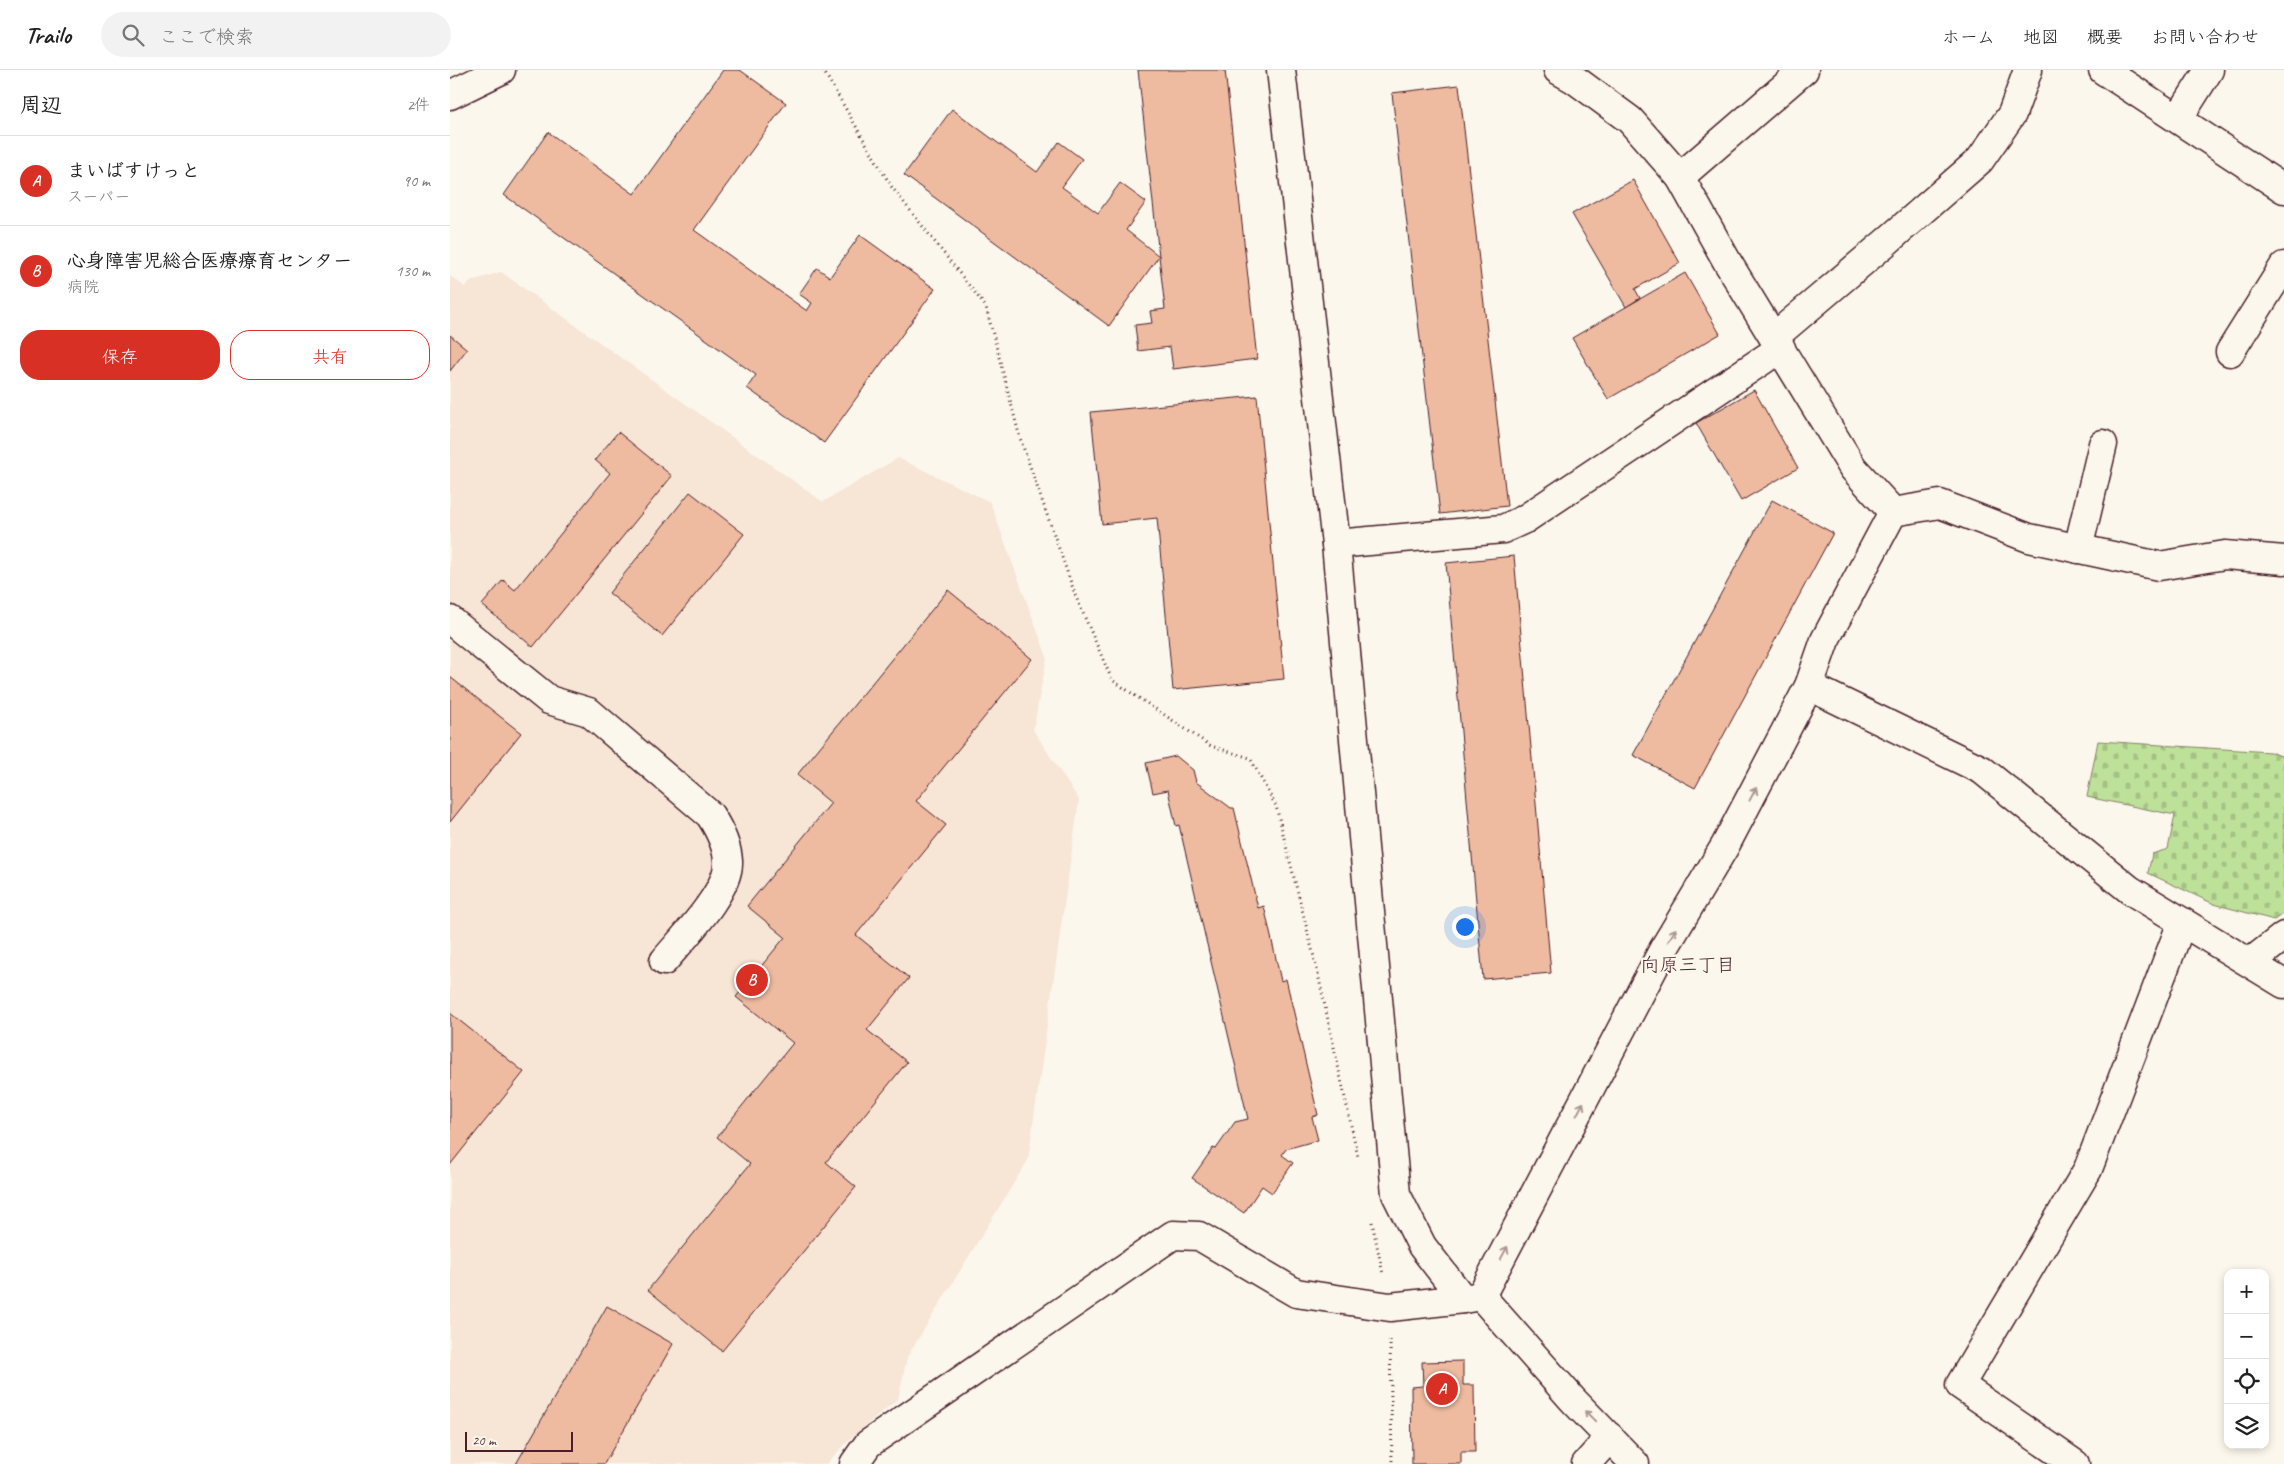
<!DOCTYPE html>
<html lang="ja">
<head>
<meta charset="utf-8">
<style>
	:root { --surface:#fff; --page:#f2f2f2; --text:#222; --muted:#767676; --line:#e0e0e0; --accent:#d93025 }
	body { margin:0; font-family:Caveat,"Klee One",sans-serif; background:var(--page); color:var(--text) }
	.controls { position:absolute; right:15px; bottom:15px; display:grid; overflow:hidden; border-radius:10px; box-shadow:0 2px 8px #0003 }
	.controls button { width:45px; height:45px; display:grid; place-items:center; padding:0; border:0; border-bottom:1px solid var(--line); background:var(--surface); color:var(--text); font:25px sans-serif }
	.scale { position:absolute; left:15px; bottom:12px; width:108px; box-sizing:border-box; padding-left:5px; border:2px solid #4a1f2b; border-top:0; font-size:14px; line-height:18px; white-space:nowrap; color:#4a1f2b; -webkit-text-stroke:4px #fbf7ec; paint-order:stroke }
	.you { position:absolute; left:1014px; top:856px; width:18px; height:18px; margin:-12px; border:4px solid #fff; border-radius:50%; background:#1a73e8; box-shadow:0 0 0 8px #1a73e833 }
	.badge { display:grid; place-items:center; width:32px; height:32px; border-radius:50%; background:var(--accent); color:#fff; font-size:16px; font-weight:700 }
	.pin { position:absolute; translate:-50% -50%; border:2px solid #fff; box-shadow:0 1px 5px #0006 }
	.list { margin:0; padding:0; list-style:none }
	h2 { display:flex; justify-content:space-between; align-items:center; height:65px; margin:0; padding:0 20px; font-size:21px }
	h2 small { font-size:16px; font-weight:400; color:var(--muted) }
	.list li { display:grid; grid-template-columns:32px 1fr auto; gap:15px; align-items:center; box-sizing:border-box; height:90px; padding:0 20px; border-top:1px solid var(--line) }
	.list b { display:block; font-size:19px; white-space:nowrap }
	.list p { margin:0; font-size:16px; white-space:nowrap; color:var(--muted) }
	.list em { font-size:16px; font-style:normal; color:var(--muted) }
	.actions { display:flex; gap:10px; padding:15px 20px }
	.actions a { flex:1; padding:11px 0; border:1px solid var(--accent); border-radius:20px; text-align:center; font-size:18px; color:var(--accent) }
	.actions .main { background:var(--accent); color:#fff }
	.icon { flex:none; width:28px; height:28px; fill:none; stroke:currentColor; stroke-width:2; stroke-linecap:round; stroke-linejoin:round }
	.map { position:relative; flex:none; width:1834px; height:1394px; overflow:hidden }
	header { display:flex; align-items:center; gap:30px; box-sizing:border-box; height:70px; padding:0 25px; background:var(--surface); border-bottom:1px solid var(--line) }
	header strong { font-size:24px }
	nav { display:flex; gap:28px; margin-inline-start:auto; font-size:18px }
	.search { width:350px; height:45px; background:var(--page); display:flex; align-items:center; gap:12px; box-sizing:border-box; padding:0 18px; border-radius:28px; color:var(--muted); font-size:19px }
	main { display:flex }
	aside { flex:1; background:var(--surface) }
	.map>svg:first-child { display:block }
	.built { fill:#f7e5d5 }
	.cemetery { fill:url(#cemetery-stones); stroke:#848062 }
	.building { fill:#eebaa0; stroke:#4a1f2b }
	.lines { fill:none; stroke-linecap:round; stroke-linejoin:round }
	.minor-casing { stroke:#4a1f2b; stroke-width:31 }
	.path { stroke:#4a1f2b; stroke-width:3; stroke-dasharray:1 4; stroke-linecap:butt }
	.minor { stroke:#fbf7ec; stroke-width:28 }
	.oneway { stroke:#ab9695 }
	.labels { text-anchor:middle; stroke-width:4.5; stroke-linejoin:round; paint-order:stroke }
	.neighbourhood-label { font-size:19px; fill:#4a1f2b; stroke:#fbf7ec }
</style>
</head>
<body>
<header>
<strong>Trailo</strong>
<div class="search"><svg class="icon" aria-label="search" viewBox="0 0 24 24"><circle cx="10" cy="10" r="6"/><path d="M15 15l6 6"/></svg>ここで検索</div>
<nav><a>ホーム</a><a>地図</a><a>概要</a><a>お問い合わせ</a></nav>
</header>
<main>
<aside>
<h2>周辺<small>2件</small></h2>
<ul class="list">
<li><span class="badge">A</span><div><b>まいばすけっと</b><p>スーパー</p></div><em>90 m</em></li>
<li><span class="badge">B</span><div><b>心身障害児総合医療療育センター</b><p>病院</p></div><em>130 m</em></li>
</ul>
<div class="actions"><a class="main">保存</a><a>共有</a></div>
</aside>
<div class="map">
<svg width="1834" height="1394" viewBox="0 0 1834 1394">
	<defs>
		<pattern id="cemetery-stones" width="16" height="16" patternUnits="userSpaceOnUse" patternTransform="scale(1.25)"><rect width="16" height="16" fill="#bee19a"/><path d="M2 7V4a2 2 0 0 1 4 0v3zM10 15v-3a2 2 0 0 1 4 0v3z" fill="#a5c185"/></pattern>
	</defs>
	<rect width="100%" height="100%" fill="#fbf7ec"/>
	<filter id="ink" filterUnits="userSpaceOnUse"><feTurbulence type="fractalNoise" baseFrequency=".02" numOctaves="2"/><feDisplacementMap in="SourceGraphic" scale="10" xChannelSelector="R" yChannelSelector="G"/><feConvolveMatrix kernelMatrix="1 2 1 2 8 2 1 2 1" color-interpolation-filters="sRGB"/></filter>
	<g filter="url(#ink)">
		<path class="built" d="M51 202 373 432 448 388 540 432 597 587 583 660 629 730 578 1090 457 1287 448 1329 403 1366 376 1394H0V206L15 217 22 211Z"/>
		<path class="cemetery" d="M1648 671 1820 682 1834 687V843L1824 850 1764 834 1698 803 1702 784 1718 779 1725 745 1637 727Z"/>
		<g class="building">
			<path d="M273 0H290L336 33 244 160 357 241 362 233 349 224 367 198 380 207 410 165 485 219 374 373 297 318 306 305 54 125 98 62 184 124Z"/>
			<path d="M688 0H775L807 289 723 299 720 277 688 281 685 255 702 253 700 241 715 239Z"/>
			<path d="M1009 15 1057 436 990 444 942 23Z"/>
			<path d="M502 39 587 102 609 72 632 89 612 117 648 143 670 113 696 132 676 160 709 186 659 256 454 105Z"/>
			<path d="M1183 110 1230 193 1185 219 1190 228 1176 237 1122 144Z"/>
			<path d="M1235 203 1270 264 1158 329 1122 268Z"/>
			<path d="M0 265 17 279 0 301Z"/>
			<path d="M1304 320 1348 398 1291 431 1246 353Z"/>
			<path d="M807 326 834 609 723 620 707 448 652 454 641 342Z"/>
			<path d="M168 362 222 406 83 577 32 535 53 510 65 520 160 403 145 390Z"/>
			<path d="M240 422 294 464 212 566 159 523Z"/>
			<path d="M1322 430 1383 463 1245 718 1183 685Z"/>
			<path d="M1064 486 1101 903 1033 909 996 493Z"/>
			<path d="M498 520 582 589 466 731 496 755 406 865 459 908 417 960 457 992 376 1092 406 1117 272 1281 198 1220 300 1094 267 1067 343 973 286 927 335 867 297 836 381 733 347 705Z"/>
			<path d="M0 607 71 663 0 752Z"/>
			<path d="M726 686 743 700 746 712 781 738H784L808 838 814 836 831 911 836 909 868 1045 862 1047 868 1070 836 1079 832 1085 843 1093 822 1123 812 1116 794 1143 742 1108 763 1078 766 1079 785 1052 798 1049 729 755 726 756 718 720 703 723 696 693Z"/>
			<path d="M0 943 74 1002 0 1095Z"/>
			<path d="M157 1236 223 1274 154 1394H66Z"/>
			<path d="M1013 1291V1315H1024L1025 1382H1011V1394H962L961 1317 973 1316 972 1292Z"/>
		</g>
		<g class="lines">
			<g class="minor-casing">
				<g id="minor">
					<path d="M831 0 886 474 946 1124 972 1176 1013 1229 1031 1226"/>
					<path d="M1653 0 1834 119"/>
					<path d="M0 25 51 0"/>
					<path d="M1728 49 1759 0"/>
					<path d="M1230 107 1354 0"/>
					<path d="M1324 267 1435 173 1530 90 1562 44 1578 0"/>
					<path d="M1780 282 1834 196"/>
					<path d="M1443 442 1490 434 1579 468 1709 496 1775 485 1834 490"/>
					<path d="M886 474 1053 459 1075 449 1331 278"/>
					<path d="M1628 479 1653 374"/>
					<path d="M0 550 99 630 139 642 260 745C269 759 277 774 278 791 280 821 232 869 214 891"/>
					<path d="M1359 616 1532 700 1680 820 1834 914"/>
					<path d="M1801 892 1834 866"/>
					<path d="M1031 1226 1213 880 1275 776 1359 616 1375 570 1443 442 1403 398 1278 193 1230 107 1180 50 1124 9 1108 0"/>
					<path d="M1031 1226 1123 1330 1185 1394"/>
					<path d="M404 1394 418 1374 723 1165 749 1166 846 1223 940 1237 1013 1229"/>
					<path d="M1136 1394 1160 1367"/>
					<path d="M1625 1394 1510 1315 1638 1099 1732 852"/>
				</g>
			</g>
			<g class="path">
				<path d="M373 0 441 116 536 237 570 368 626 527 662 610 761 676 800 688 826 736 866 895 908 1087"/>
				<path d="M922 1152 933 1204"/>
				<path d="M940 1270 942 1394"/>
			</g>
			<use href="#minor" class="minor"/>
		</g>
		<defs><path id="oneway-shaft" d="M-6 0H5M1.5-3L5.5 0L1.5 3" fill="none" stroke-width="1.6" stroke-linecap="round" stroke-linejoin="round" transform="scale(1.25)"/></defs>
		<g class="oneway">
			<use href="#oneway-shaft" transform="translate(1303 724) rotate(-62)"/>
			<use href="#oneway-shaft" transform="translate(1222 865) rotate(-59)"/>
			<use href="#oneway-shaft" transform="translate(1130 1039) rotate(-62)"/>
			<use href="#oneway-shaft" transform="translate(1054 1183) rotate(-62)"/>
			<use href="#oneway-shaft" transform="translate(1140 1346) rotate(-135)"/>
		</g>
	</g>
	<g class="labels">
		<g class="neighbourhood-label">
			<text x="1238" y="901">向原三丁目</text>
		</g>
	</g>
</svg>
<div class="controls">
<button>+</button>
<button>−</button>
<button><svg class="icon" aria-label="locate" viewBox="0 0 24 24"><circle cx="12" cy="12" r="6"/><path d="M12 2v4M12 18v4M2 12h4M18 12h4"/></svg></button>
<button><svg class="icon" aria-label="layers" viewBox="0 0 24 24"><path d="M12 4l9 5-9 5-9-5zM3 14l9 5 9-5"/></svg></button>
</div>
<div class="scale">20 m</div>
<div class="you"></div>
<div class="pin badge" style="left:992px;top:1319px">A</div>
<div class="pin badge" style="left:302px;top:910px">B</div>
</div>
</main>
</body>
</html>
